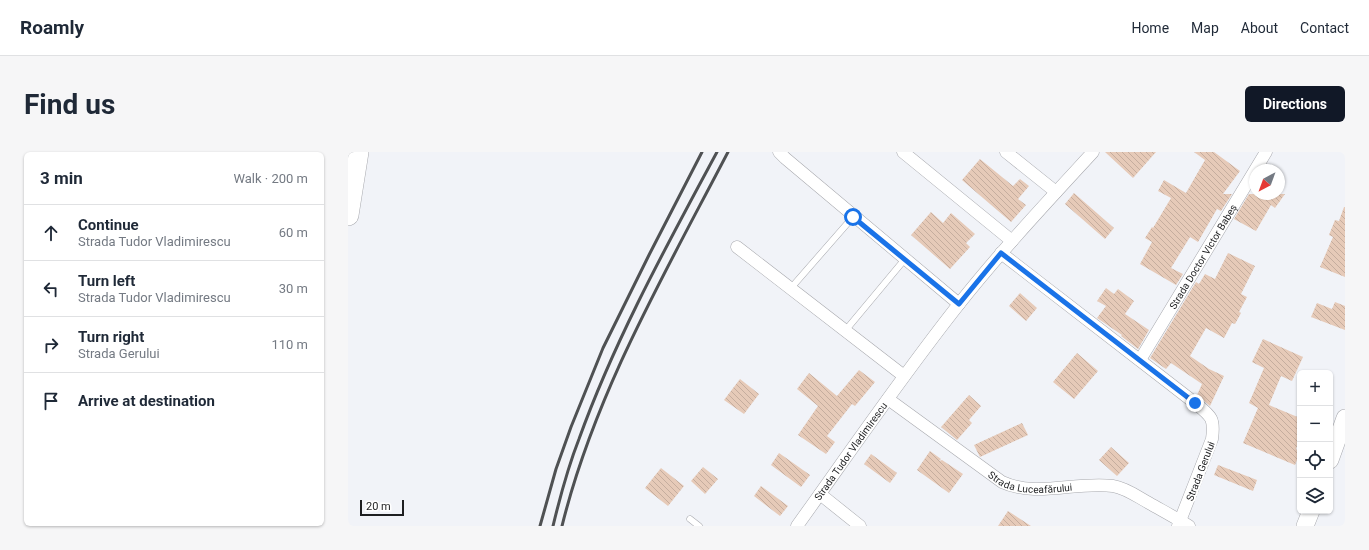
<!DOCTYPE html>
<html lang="en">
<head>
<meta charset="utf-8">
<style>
	:root { --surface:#fff; --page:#f6f6f7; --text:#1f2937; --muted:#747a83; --line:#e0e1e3; --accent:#111827 }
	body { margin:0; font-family:Roboto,sans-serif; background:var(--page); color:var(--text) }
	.controls { position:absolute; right:12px; bottom:12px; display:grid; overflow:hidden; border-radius:6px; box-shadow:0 1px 3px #0004 }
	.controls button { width:36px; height:36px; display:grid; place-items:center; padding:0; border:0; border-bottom:1px solid var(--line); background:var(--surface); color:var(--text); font:20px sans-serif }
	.compass { position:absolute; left:901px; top:12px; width:36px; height:36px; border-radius:50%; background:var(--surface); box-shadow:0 1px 3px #0004; rotate:221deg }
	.scale { position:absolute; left:12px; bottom:10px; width:44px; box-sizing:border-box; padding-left:4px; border:2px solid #1e1f21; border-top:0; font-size:11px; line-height:14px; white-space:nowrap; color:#1e1f21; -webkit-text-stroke:3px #fff; paint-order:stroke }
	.stop { position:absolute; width:12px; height:12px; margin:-9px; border:3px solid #1a73e8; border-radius:50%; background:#fff }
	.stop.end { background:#1a73e8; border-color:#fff; box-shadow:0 1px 4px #0008 }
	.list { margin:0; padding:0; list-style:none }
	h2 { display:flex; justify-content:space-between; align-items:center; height:52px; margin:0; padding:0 16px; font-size:17px }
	h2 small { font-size:13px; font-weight:400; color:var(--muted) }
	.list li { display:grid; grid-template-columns:26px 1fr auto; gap:12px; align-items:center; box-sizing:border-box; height:56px; padding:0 16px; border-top:1px solid var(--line) }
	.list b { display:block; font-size:15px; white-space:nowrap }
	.list p { margin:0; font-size:13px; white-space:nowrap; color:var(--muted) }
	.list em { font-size:13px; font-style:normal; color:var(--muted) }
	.icon { flex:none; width:22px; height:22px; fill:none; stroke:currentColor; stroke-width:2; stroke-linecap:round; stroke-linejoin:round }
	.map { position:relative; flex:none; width:997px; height:374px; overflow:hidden; border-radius:6px }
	header { display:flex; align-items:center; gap:24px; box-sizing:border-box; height:56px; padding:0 20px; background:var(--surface); border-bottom:1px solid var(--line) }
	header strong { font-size:19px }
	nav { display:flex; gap:22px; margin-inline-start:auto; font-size:14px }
	.intro { display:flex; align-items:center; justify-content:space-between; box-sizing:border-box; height:96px; padding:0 24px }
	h1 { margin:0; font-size:28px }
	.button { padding:10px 18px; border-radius:6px; background:var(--accent); color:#fff; font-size:14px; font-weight:700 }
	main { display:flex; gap:24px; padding:0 24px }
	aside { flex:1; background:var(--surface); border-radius:6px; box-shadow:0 1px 3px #0004 }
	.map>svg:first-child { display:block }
	.building { fill:url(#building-back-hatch) }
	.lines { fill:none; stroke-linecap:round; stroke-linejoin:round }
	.lane-casing { stroke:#a7a8ad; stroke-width:7 }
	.street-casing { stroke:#a7a8ad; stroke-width:13 }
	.secondary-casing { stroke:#a7a8ad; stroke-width:18 }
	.highway-casing { stroke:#a7a8ad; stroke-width:22 }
	.lane { stroke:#fff; stroke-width:6 }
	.street { stroke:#fff; stroke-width:12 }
	.secondary { stroke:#fff; stroke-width:17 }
	.highway { stroke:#fff; stroke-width:21 }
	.rail { stroke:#4f5153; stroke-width:3 }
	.route { stroke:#1a73e8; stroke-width:5 }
	.labels { text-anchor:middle; stroke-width:4; stroke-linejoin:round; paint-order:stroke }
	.street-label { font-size:10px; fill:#1e1f21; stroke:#fff }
</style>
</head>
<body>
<header>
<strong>Roamly</strong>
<nav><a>Home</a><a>Map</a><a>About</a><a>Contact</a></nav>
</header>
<div class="intro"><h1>Find us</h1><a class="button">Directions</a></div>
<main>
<aside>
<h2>3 min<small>Walk · 200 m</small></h2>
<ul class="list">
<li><svg class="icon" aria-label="ahead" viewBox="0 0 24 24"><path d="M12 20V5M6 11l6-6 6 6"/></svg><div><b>Continue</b><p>Strada Tudor Vladimirescu</p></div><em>60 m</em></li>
<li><svg class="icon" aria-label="left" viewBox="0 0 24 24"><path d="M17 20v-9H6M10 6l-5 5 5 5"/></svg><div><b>Turn left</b><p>Strada Tudor Vladimirescu</p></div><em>30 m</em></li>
<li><svg class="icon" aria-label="right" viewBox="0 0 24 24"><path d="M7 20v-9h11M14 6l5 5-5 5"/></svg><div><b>Turn right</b><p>Strada Gerului</p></div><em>110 m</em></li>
<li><svg class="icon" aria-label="arrive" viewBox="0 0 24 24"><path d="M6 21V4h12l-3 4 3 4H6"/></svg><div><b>Arrive at destination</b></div></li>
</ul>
</aside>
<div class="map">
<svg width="997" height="374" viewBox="0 0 997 374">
	<defs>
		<pattern id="building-back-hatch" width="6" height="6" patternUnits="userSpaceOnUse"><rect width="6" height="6" fill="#e6cab8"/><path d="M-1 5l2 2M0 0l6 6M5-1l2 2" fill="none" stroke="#c5ad9e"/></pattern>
	</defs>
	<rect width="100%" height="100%" fill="#f1f3f8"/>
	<g class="building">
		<path d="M757 0H808L785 26Z"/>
		<path d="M846 0H866L892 19 875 42H884L873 59 869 57 850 90 842 85 823 116 835 122 828 133 792 112 804 90 797 86 804 75 805 76 823 46 810 39 816 28 838 41 857 8Z"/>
		<path d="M632 7 665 34 672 27 681 34 670 47 678 53 663 70 614 28Z"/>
		<path d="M726 41 766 76 757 87 717 52Z"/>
		<path d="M901 42H937L927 56 923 53 908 79 886 67Z"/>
		<path d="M996 55H997V125L972 115 985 85 981 83 987 68 991 69Z"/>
		<path d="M583 60 595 71 603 61 627 82 618 91 622 95 602 117 563 83Z"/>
		<path d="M880 101 907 114 893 142 899 145 891 160 893 161 887 172 884 171 876 186 858 176 842 204 861 217 876 224 862 254 849 243 854 232 823 211 818 217 802 206 848 130 851 132 857 122 867 127Z"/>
		<path d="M758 136 766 142 770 137 786 149 777 162 801 178 790 197 773 184 774 183 749 166 758 154 749 149Z"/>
		<path d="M672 141 689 156 678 169 661 154Z"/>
		<path d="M987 150 997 154V178L963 165 969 151 984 157Z"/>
		<path d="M915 187 955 205 944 229 933 224 921 253 952 266V286L948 297 952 300 947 313 895 291 910 256 901 251 916 216 904 210Z"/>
		<path d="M729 201 750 219 726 247 705 230Z"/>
		<path d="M511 218 527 230 507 254 504 252 479 284 487 290 478 302 450 283 470 254 449 237 461 221 489 244Z"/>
		<path d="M392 227 411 242 396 262 376 248Z"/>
		<path d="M621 243 633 254 621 268 624 271 609 288 593 275Z"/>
		<path d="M674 271 680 283 632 305 626 293Z"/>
		<path d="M763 295 781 311 769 324 751 308Z"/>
		<path d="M582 299 593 307 591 309 594 308 615 322 601 341 569 318Z"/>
		<path d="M431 301 462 323 453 335 423 313Z"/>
		<path d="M523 302 549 321 542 331 516 312Z"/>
		<path d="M870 313 909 328 905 339 866 323Z"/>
		<path d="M355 315 370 327 357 342 343 329Z"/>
		<path d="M313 316 336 334 320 354 297 336Z"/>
		<path d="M413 334 440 354 432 364 406 344Z"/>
		<path d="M660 359 683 374H650Z"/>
	</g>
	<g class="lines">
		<g class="lane-casing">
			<g id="lane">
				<path d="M443 136 505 65"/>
				<path d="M497 179 557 107"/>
				<path d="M342 367 351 374"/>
			</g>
		</g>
		<g class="street-casing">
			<g id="street">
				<path d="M431 0 437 6 611 152"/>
				<path d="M555 0 664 89"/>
				<path d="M658 0 708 40"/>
				<path d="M389 95 556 224"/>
				<path d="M653 101 847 251C863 264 867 266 864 287L830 374"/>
				<path id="s1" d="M792 208 918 0"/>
				<path id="s2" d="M540 247 654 330C689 346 728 329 765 334 778 336 790 345 801 351 815 359 828 366 841 374"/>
				<path d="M472 342 512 374"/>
				<path id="s3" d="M449 374C502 300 554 224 611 152 653 99 699 50 745 0"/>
			</g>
		</g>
		<g class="secondary-casing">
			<g id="secondary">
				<path d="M982 308 997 266"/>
				<path d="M957 374 963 359"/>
			</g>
		</g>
		<g class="highway-casing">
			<path id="highway" d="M0 63 10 0"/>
		</g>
		<use href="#lane" class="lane"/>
		<use href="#street" class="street"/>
		<use href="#secondary" class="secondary"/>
		<use href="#highway" class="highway"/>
		<g class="rail">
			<path d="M192 374 208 317 223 275 255 196 301 103 354 0"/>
			<path d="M205 374C212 345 220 315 231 287 267 187 319 93 369 0"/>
			<path d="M214 374C247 241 317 121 380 0"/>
		</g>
	</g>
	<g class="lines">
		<path class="route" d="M505 65 611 152 653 101 847 251"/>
	</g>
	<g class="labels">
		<g class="street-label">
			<text dy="4" stroke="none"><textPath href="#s1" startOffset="121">Strada Doctor Victor Babeș</textPath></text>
			<text dy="4" stroke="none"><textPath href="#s3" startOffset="92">Strada Tudor Vladimirescu</textPath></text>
			<text transform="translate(852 319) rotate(-69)" y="4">Strada Gerului</text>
			<text dy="4" stroke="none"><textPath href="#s2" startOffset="169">Strada Luceafărului</textPath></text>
		</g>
	</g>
</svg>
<div class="controls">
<button>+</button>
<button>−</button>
<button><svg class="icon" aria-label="locate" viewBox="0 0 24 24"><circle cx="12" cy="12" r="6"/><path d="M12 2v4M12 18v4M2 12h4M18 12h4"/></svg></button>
<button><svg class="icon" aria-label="layers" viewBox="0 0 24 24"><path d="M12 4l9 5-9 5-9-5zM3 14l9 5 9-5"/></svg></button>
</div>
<svg class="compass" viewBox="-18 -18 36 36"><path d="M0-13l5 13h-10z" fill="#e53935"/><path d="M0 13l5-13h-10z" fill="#747a83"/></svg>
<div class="scale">20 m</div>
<div class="stop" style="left:505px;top:65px"></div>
<div class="stop end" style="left:847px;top:251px"></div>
</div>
</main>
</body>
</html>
